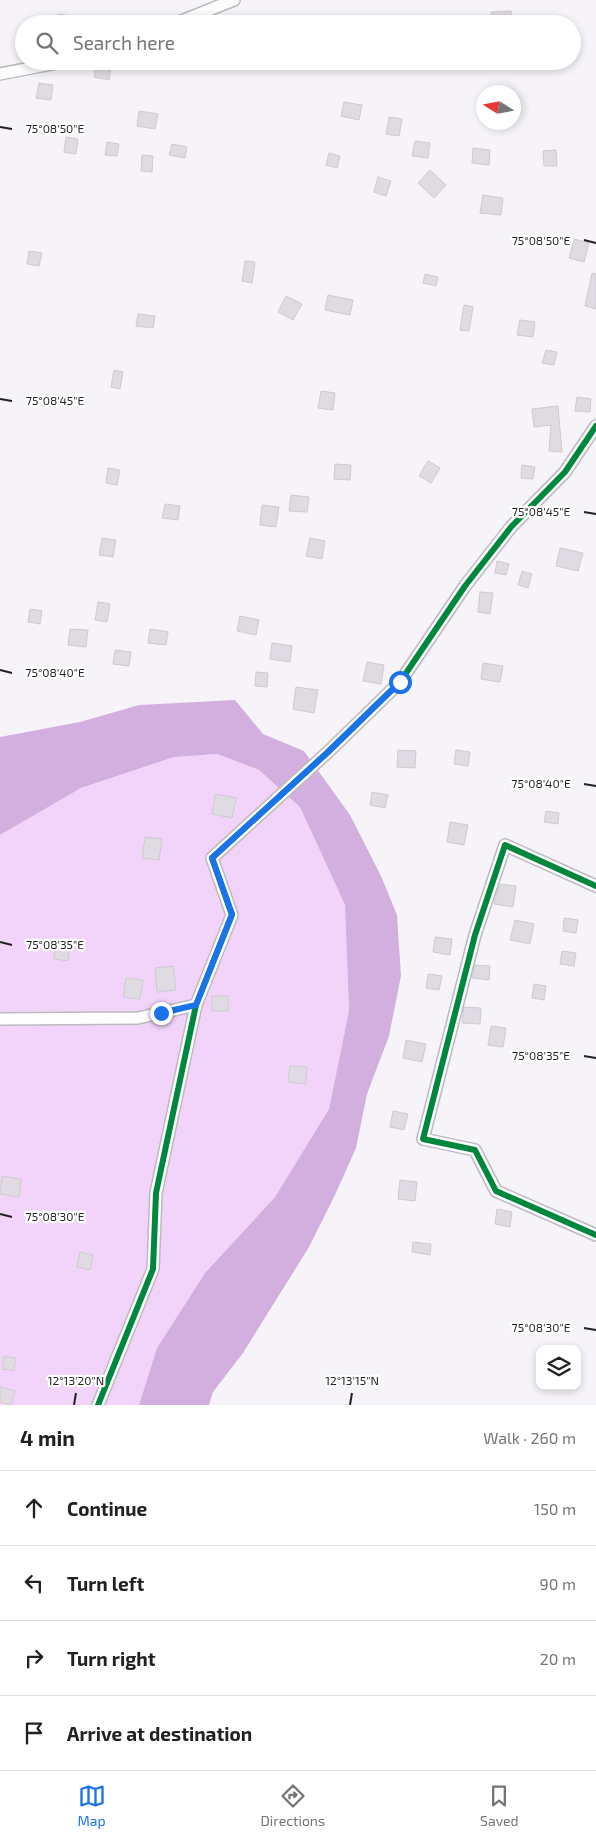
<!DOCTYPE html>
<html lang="en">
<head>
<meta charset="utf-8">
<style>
	:root { --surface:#fff; --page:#f2f2f2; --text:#202124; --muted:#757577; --line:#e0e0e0; --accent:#1a73e8 }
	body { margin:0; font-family:"Exo 2",sans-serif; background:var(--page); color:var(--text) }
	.controls { position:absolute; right:15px; bottom:15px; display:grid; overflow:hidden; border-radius:10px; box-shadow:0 2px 8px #0003 }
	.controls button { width:45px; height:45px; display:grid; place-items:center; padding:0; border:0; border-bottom:1px solid var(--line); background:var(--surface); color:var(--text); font:25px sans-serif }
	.compass { position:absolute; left:476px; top:85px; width:45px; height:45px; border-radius:50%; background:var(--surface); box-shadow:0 2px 8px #0003; rotate:281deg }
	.stop { position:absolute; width:15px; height:15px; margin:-11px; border:4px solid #1a73e8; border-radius:50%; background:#fff }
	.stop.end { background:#1a73e8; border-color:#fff; box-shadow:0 1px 5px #0008 }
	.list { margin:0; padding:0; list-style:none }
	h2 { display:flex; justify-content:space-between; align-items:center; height:65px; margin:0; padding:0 20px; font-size:21px }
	h2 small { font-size:16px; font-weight:400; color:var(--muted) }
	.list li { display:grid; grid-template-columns:32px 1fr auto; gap:15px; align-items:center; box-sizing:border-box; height:75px; padding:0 20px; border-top:1px solid var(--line) }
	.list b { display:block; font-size:19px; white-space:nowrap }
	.list em { font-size:16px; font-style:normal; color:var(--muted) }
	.icon { flex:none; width:28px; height:28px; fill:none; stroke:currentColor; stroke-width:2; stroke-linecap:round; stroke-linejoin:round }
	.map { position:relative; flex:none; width:596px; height:1405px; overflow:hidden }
	.search { position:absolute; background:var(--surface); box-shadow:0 2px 8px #0003; left:15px; right:15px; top:15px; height:55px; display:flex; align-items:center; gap:12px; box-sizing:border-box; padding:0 18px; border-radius:28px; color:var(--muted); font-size:19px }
	.sheet { height:365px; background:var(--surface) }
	nav { display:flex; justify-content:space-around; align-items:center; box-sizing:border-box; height:70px; border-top:1px solid var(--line); background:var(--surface); font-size:14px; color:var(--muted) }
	nav a { display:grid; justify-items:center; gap:2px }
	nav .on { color:var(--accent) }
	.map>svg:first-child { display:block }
	.green { fill:#f2d4fb }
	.water { fill:#d3afdf }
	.building { fill:#e0dae3; stroke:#cdcbcf }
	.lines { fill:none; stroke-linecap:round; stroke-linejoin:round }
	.minor-casing { stroke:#bcbabe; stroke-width:14 }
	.minor { stroke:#fefdfe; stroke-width:11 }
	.cycleway-casing { stroke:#fff; stroke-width:9 }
	.cycleway { stroke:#00873e; stroke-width:6 }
	.route { stroke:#1a73e8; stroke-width:6 }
	.ticks { fill:none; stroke:#211f22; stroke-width:2 }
	.ticks-label { font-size:12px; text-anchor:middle; fill:#211f22; stroke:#fff; stroke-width:4.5; stroke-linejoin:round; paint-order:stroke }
</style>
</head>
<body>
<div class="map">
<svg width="596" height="1405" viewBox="0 0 596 1405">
	<rect width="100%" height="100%" fill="#f7f4f9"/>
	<path class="green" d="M217 754 259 770 300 807 345 905 349 1011 329 1109 275 1197 205 1273 157 1348 139 1405H0V835L81 788 174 757Z"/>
	<path class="water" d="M235 700 263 734 304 751 350 815 381 876 397 915 401 976 389 1036 367 1094 356 1148 335 1195 309 1247 243 1353 213 1392 209 1405H139L157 1348 205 1273 275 1197 329 1109 349 1011 345 905 300 807 259 770 217 754 174 757 81 788 0 835V737L80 722 139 705Z"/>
	<g class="building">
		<path d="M511 11 512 23 492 24 491 12Z"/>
		<path d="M58 14 86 18V24H57Z"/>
		<path d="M96 64 111 66 109 80 94 77Z"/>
		<path d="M39 83 53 85 51 100 36 98Z"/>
		<path d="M344 102 362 105 359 120 341 116Z"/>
		<path d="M139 111 158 114 155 129 137 126Z"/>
		<path d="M389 117 402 119 399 136 386 134Z"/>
		<path d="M66 137 78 139 76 154 64 152Z"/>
		<path d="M415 141 430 143 428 158 412 156Z"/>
		<path d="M107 142 119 144 117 156 105 155Z"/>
		<path d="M172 144 187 147 185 158 169 155Z"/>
		<path d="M473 148 490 150 489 165 472 163Z"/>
		<path d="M556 150 557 166H544L543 151Z"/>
		<path d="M329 153 340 156 337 168 326 165Z"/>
		<path d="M142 155 153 156 152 172 141 171Z"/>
		<path d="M430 170 446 185 434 198 418 183Z"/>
		<path d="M378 177 391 181 386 196 374 192Z"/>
		<path d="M483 195 503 198 501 215 480 213Z"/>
		<path d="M574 239 589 243 584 262 569 258Z"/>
		<path d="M29 251 42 253 39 266 27 264Z"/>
		<path d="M245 261 255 262 252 283 242 281Z"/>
		<path d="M592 273 596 274V309L585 306Z"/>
		<path d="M425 274 438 277 436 286 423 283Z"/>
		<path d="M328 295 353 300 350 315 325 310Z"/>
		<path d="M286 296 302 304 293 320 278 312Z"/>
		<path d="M464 305 473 307 469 331 460 330Z"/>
		<path d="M138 314 155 316 153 328 136 326Z"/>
		<path d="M520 320 535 322 533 337 517 335Z"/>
		<path d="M546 350 557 352 554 365 542 363Z"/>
		<path d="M114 370 123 372 120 389 111 387Z"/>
		<path d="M321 391 335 393 333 410 318 408Z"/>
		<path d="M577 397 591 399 590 412 575 411Z"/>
		<path d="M558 406 562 452 549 451 551 425 534 427 532 409Z"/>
		<path d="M428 461 440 468 431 483 419 476Z"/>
		<path d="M335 464 351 465 350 480 334 479Z"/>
		<path d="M522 465 535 467 533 479 521 478Z"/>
		<path d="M108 468 120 470 117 485 106 483Z"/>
		<path d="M291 495 309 497 307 512 289 511Z"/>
		<path d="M165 504 180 506 178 520 162 518Z"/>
		<path d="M262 505 279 507 276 527 260 525Z"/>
		<path d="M102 538 116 540 113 557 99 555Z"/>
		<path d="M310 538 325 541 322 559 306 556Z"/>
		<path d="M560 548 583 553 578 571 556 566Z"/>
		<path d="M497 561 509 564 506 575 495 573Z"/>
		<path d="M522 571 532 574 528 588 518 585Z"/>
		<path d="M480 592 493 593 490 614 478 612Z"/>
		<path d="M98 602 110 604 107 622 95 620Z"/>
		<path d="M30 609 42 611 40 624 28 622Z"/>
		<path d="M240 616 259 620 256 635 237 631Z"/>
		<path d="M70 629 88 630 86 647 68 645Z"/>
		<path d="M150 629 168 632 166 645 148 643Z"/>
		<path d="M272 643 292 646 290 662 270 659Z"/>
		<path d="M115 650 131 652 129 666 113 664Z"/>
		<path d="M367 662 384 665 381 684 363 681Z"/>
		<path d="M483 663 503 666 500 682 481 679Z"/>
		<path d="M256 672 268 673 267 687 255 686Z"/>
		<path d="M296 687 318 690 314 713 293 709Z"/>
		<path d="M398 750 416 751 415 768 397 767Z"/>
		<path d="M456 750 470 752 468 766 454 764Z"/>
		<path d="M372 792 388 795 385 808 370 805Z"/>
		<path d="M215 794 236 798 232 818 212 814Z"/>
		<path d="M546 811 559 813 558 824 544 822Z"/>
		<path d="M450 822 468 825 464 845 447 842Z"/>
		<path d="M145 837 162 839 159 860 142 858Z"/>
		<path d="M500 884 516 886 513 907 494 904Z"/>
		<path d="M564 918 578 920 576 933 563 931Z"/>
		<path d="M515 920 534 924 530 944 510 940Z"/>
		<path d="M435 937 452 939 450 955 433 952Z"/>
		<path d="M55 945 70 946 68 961 54 959Z"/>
		<path d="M562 951 576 953 574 966 560 964Z"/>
		<path d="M475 965 490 966 489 980 472 978Z"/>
		<path d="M173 966 176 990 157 992 155 968Z"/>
		<path d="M428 974 442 976 439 990 426 988Z"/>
		<path d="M126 978 143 980 140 999 123 997Z"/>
		<path d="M534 984 546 986 544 1000 532 998Z"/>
		<rect x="212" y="996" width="16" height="15"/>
		<path d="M464 1007 481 1008 480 1024 462 1023Z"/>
		<path d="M491 1026 506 1028 503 1047 488 1045Z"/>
		<path d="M406 1040 426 1044 422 1062 403 1058Z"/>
		<path d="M290 1066 307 1067 306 1084 288 1082Z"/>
		<path d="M393 1111 408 1114 404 1130 390 1127Z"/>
		<path d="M2 1176 21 1179 19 1197 0 1194Z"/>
		<path d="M400 1180 417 1182 415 1201 398 1199Z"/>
		<path d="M497 1209 512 1212 510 1227 495 1224Z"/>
		<path d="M413 1242 431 1244 430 1255 412 1252Z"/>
		<path d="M80 1252 93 1255 90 1270 77 1267Z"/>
		<path d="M4 1356 16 1358 14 1371 2 1369Z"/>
		<path d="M0 1387 15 1391 11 1405 0 1402Z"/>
	</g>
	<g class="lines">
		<g class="minor-casing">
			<g id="minor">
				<path d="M174 24 234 0"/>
				<path d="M0 74 67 61"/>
				<path d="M596 886 505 845 475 935 423 1139 475 1150 496 1191 596 1235"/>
				<path d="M0 1019 138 1018 196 1005"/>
				<path d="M98 1405 153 1269 156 1193 196 1005 232 915 212 858 328 752 400 682 465 586 511 527 565 472 596 426"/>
			</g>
		</g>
		<use href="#minor" class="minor"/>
		<g class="cycleway-casing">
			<g id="cycleway">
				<path d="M596 886 505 845 475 935 423 1139 475 1150 496 1191 596 1235"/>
				<path d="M98 1405 153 1269 156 1193 196 1005 232 915 212 858 328 752 400 682 465 586 511 527 565 472 596 426"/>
			</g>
		</g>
		<use href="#cycleway" class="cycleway"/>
	</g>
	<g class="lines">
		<path class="route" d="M161 1013 196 1005 232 914 212 858 328 752 400 682"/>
	</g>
	<path class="ticks" d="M0 127 12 129M584 240 596 243M0 399 12 401M584 512 596 514M0 670 12 673M584 784 596 786M0 942 12 945M584 1056 596 1058M0 1214 12 1217M584 1328 596 1330M74 1405 76 1393M350 1405 352 1393"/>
	<g class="ticks-label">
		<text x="55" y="133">75°08'50"E</text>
		<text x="541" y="245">75°08'50"E</text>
		<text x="55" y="405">75°08'45"E</text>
		<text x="541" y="516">75°08'45"E</text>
		<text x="55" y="677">75°08'40"E</text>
		<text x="541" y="788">75°08'40"E</text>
		<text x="55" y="949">75°08'35"E</text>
		<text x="541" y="1060">75°08'35"E</text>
		<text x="55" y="1221">75°08'30"E</text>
		<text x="541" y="1332">75°08'30"E</text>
		<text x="76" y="1385">12°13'20"N</text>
		<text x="352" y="1385">12°13'15"N</text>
	</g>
</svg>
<div class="controls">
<button><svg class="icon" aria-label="layers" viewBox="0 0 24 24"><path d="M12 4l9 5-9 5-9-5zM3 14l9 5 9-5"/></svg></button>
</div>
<svg class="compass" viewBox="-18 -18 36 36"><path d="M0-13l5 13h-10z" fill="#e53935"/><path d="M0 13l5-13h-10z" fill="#757577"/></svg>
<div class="stop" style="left:400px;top:682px"></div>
<div class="stop end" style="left:161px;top:1013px"></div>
<div class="search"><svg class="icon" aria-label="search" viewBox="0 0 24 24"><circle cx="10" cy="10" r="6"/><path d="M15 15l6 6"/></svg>Search here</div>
</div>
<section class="sheet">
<h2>4 min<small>Walk · 260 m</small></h2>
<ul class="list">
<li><svg class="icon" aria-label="ahead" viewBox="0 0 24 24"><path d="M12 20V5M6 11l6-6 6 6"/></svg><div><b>Continue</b></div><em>150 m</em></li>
<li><svg class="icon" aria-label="left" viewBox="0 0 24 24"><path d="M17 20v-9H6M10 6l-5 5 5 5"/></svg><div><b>Turn left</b></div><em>90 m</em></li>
<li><svg class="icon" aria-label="right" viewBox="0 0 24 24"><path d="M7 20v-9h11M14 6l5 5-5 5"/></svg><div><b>Turn right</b></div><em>20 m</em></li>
<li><svg class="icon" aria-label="arrive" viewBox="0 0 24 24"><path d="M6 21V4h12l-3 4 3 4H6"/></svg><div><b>Arrive at destination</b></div></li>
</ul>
</section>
<nav>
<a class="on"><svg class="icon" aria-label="map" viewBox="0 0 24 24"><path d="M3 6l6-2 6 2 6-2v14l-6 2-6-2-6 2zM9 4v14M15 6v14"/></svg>Map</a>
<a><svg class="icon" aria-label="directions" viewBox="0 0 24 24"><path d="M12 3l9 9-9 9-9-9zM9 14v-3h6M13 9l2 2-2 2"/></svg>Directions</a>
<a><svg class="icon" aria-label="saved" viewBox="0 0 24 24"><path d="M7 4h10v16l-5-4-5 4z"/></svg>Saved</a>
</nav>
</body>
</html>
